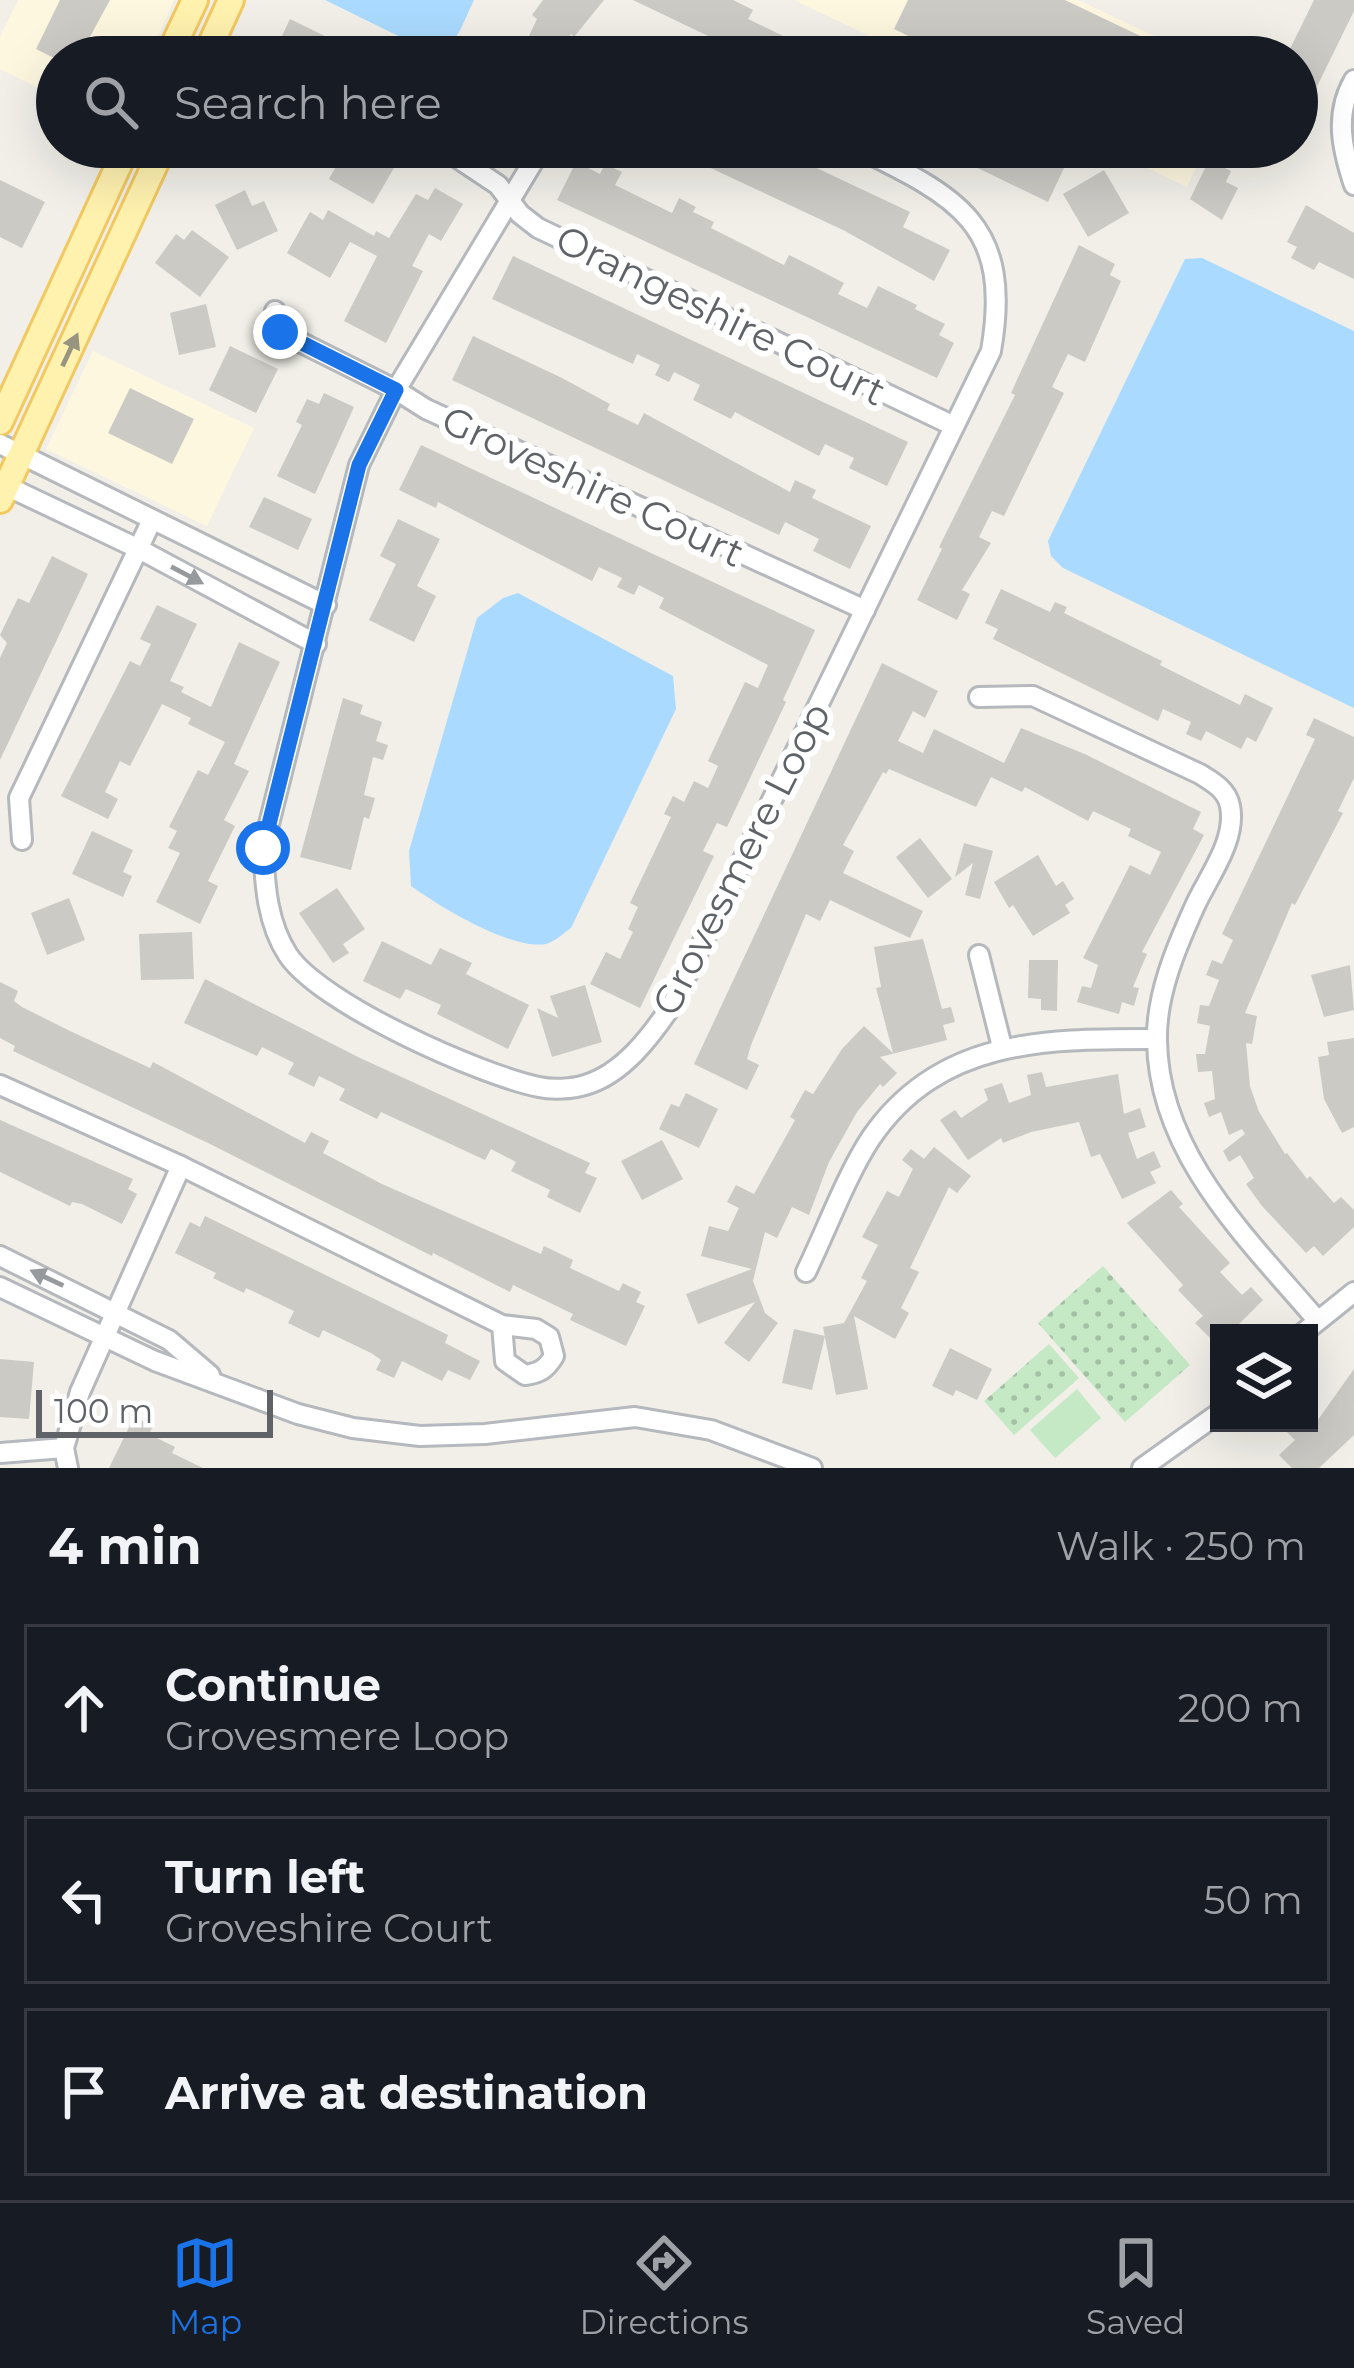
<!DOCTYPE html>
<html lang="en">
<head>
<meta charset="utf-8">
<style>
	:root { --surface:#171b24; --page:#20242c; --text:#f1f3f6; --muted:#9ea1a6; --line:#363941; --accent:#1a73e8 }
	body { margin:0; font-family:Montserrat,sans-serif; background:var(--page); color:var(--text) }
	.controls { position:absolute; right:36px; bottom:36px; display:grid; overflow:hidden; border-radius:0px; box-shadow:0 12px 48px #0002 }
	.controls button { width:108px; height:108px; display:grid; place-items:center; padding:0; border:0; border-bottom:3px solid var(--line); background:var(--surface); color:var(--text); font:60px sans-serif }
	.scale { position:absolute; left:36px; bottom:30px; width:237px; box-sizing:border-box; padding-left:12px; border:6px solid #5f6368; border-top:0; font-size:33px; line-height:42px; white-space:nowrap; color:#5f6368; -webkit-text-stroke:9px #fff; paint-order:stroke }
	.stop { position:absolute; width:36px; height:36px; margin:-27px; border:9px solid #1a73e8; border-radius:50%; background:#fff }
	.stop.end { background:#1a73e8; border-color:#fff; box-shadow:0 3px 12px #0008 }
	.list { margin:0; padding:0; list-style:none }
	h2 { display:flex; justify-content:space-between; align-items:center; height:156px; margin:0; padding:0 48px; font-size:51px }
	h2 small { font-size:39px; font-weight:400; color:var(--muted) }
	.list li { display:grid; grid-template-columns:78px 1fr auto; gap:36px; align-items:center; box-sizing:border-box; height:168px; margin:0 24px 24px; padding:0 24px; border:3px solid var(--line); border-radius:0px }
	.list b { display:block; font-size:45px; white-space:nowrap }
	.list p { margin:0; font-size:39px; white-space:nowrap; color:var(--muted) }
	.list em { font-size:39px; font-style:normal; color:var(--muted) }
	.icon { flex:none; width:66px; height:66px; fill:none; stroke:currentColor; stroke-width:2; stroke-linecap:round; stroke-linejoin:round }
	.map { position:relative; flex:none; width:1354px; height:1468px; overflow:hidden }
	.search { position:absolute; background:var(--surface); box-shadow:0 12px 48px #0002; left:36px; right:36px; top:36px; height:132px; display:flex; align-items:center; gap:30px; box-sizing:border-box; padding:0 42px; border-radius:66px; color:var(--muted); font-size:45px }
	.sheet { height:732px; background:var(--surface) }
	nav { display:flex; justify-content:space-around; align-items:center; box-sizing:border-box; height:168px; border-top:3px solid var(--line); background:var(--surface); font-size:33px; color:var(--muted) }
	nav a { display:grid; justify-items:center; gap:6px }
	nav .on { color:var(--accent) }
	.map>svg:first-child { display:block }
	.commercial { fill:#fef7e0 }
	.green { fill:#c5e8c5 }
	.park { fill:url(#park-dots) }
	.water { fill:#aadaff }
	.building { fill:#cccac5 }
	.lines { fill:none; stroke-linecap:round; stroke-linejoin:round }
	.minor-casing { stroke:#b5b8bc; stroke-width:24 }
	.major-casing { stroke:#f2c960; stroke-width:30 }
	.minor { stroke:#fff; stroke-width:18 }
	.major { stroke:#fff2af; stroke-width:24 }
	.oneway { fill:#979581 }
	.oneway2 { fill:#979a9d }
	.route { stroke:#1a73e8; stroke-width:15 }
	.labels { text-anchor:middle; stroke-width:12; stroke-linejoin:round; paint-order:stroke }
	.street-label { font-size:39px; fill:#5f6368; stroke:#fff }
</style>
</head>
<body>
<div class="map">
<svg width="1354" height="1468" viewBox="0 0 1354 1468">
	<defs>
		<pattern id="park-dots" width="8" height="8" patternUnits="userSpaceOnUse" patternTransform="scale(3)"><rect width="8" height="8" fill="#c5e8c5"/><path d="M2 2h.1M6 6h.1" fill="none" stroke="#a3c0a4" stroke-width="1.8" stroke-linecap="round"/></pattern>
	</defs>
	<rect width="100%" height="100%" fill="#f1efe8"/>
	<g class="commercial">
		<path d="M18 0H174L149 57H57V97L0 69V37Z"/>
		<path d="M794 0H1078L1199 57H914Z"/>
		<path d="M1103 147H1206L1187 187Z"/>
		<path d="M93 351 254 428 207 526 46 449Z"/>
	</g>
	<path class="green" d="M1077 1389 1101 1418 1055 1458 1030 1430Z"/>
	<g class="park">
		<path d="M1103 1266 1190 1365 1125 1422 1038 1323Z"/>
		<path d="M1049 1344 1079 1378 1014 1435 984 1401Z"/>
	</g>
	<g class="water">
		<path d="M325 0H474C463 21 456 54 429 51Z"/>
		<path d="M1202 258 1354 331V708L1063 568 1051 556 1048 541 1185 259Z"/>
		<path d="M518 593 673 676 676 709 571 928C564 933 554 942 546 944 510 950 439 906 411 886L409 851 477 618 503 598Z"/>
	</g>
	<g class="building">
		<path d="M60 0H110L79 57H52L36 49Z"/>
		<path d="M543 0H604L574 37 571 34 560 57H519L537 19 532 15Z"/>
		<path d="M633 0H733L753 10 748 19 812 50 818 39 855 57H752Z"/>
		<path d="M908 0H1065L1157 44 1151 57H952L894 29Z"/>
		<path d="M1314 0H1354V11L1297 127V57H1286Z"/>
		<path d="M290 19 333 40 324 57H272Z"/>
		<path d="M347 147H374L398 161 373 204 329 179Z"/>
		<path d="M633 147H772L910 212 903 227 950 250 934 281 845 231 670 149 663 162Z"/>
		<path d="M934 147H1046L1058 153 1053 163 1064 168 1048 202Z"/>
		<path d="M1209 160 1231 171 1226 182 1238 188 1222 220 1190 199Z"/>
		<path d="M576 162 600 174 605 164 622 172 615 185 672 213 679 198 696 207 693 212 714 222 711 228 784 265 789 255 813 267 844 283 838 294 867 308 878 286 917 305 915 309 945 324 939 335 954 343 937 378 557 200Z"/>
		<path d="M1104 170 1129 213 1088 237 1063 194Z"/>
		<path d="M0 180 45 202 22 248 0 237Z"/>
		<path d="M435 188 463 204 441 241 429 234 412 266 423 271 386 343 344 321 377 256 350 242 330 278 287 253 310 212 323 220 328 210 374 236 376 231 389 238 416 194 428 200Z"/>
		<path d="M245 190 252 206 264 201 278 231 237 250 215 205Z"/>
		<path d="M1306 205 1354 233V279L1319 262 1314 270 1291 258 1297 247 1287 242Z"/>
		<path d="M192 230 229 257 200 297 155 263 176 234 184 240Z"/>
		<path d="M1079 245 1115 264 1110 275 1121 281 1085 362 1068 354 1052 387 1064 393 1004 516 992 511 979 537 991 543 962 590 970 594 957 620 917 600 942 549 939 547 1015 395 1011 393Z"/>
		<path d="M513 256 908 442 887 486 849 468 854 458 825 444 819 456 735 412 731 419 693 400 700 385 674 372 669 382 655 375 660 365 637 354 633 364 492 299Z"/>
		<path d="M206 304 216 347 179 355 170 313Z"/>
		<path d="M473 336 562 378 610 404 607 410 638 425 644 413 790 492 795 480 816 490 812 498 871 526 850 569 813 551 819 539 785 522 779 535 452 380Z"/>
		<path d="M230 346 278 369 256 413 209 390Z"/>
		<path d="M130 388 194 419 172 464 108 433Z"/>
		<path d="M324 393 354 407 315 494 277 476 302 425 296 422 307 399 319 404Z"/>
		<path d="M421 445 815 630 783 700 786 702 727 827 717 823 703 851 714 856 640 1008 590 984 606 952 620 959 633 932 628 929 638 907 630 903 671 817 664 814 673 796 684 802 694 781 708 788 718 766 708 761 745 682 758 688 768 665 659 608 664 598 639 585 634 595 617 587 622 578 599 567 592 581 438 502 436 508 399 490Z"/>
		<path d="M264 497 312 519 298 550 249 527Z"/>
		<path d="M398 519 440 539 417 586 436 596 414 642 369 620 396 564 380 556Z"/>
		<path d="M52 556 88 574 0 760V658L7 643 0 635 18 598 29 603Z"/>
		<path d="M1001 589 1050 612 1055 602 1067 607 1064 613 1162 661 1160 665 1240 705 1245 694 1273 708 1256 742 1247 737 1241 749 1206 731 1201 741 1186 734 1191 722 1163 709 1158 721 993 639 998 629 985 623Z"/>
		<path d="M157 605 197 624 170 681 184 687 181 692 211 707 239 642 280 662 234 764 249 771 224 820 235 826 208 881 218 886 200 924 156 902 180 853 168 848 177 831 169 827 198 770 208 775 225 742 188 724 191 718 162 704 130 766 120 761 105 792 118 799 108 819 61 796 130 661 140 666 151 644 140 639Z"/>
		<path d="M882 663 938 691 925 718 913 711 898 741 923 753 934 729 1004 763 1021 728 1087 755 1201 812 1193 829 1204 835 1142 952 1147 954 1133 987 1139 988 1134 1006 1122 1002 1119 1014 1077 1002 1082 986 1091 988 1098 965 1083 958 1130 865 1150 875 1161 852 1128 836 1131 829 1093 811 1088 821 1025 787 1022 792 991 777 976 807 889 769 886 774 883 772 843 845 854 851 843 873 923 911 910 938 830 900 820 921 806 914 751 1045 747 1059 759 1065 747 1090 694 1064Z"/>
		<path d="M343 698 363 705 360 714 382 722 376 741 388 745 383 760 373 757 364 795 375 798 369 819 364 817 351 870 300 857Z"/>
		<path d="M1314 718 1354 737V778L1338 811 1343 813 1295 905 1292 903 1245 1013 1257 1016 1252 1044 1246 1043 1250 1086 1259 1112 1285 1154 1287 1153 1307 1179 1310 1176 1334 1203 1341 1197 1354 1210V1227L1323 1256 1314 1246 1306 1253 1262 1206 1246 1184 1254 1178 1240 1155 1229 1162 1223 1151 1245 1134 1242 1129 1229 1135 1221 1112 1209 1117 1204 1103 1215 1099 1212 1071 1198 1072 1196 1054H1205L1210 1026 1197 1023 1200 1005 1209 1006 1219 980 1206 975 1212 960 1222 964 1233 940 1222 934 1315 739 1306 735Z"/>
		<path d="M92 831 133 850 123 872 132 876 123 897 72 874Z"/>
		<path d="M920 838 952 879 928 898 896 857Z"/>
		<path d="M964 843 993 851 980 899 965 895 973 863 955 877Z"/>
		<path d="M1038 855 1056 886 1063 881 1074 899 1065 905 1070 913 1033 936 1013 905 1009 908 994 882Z"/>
		<path d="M337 888 365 929 343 944 349 953 333 963 299 913Z"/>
		<path d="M69 898 85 940 47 955 31 913Z"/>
		<path d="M192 932 194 979 141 980 139 934Z"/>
		<path d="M923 939 942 1009 951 1007 955 1022 943 1025 947 1040 880 1057 897 1073 883 1087 880 1084 857 1112 829 1162 809 1215 792 1207 777 1238 765 1232 753 1281 765 1313 778 1323 749 1362 724 1343 755 1302 698 1324 686 1294 752 1269 701 1256 709 1226 728 1231 739 1208 727 1202 736 1185 754 1194 795 1120 790 1117 805 1090 813 1094 842 1049 864 1026 893 1053 876 988 881 987 874 947Z"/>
		<path d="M382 941 431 965 440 948 472 963 466 974 529 1005 508 1049 437 1014 441 1005 406 989 400 999 363 981Z"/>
		<path d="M1029 960H1058L1057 1011 1041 1010V999L1028 998Z"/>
		<path d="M1350 965 1354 1010 1324 1017 1311 975Z"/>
		<path d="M205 979 360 1058 590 1163 585 1173 597 1178 580 1213 547 1197 550 1190 511 1171 516 1162 491 1149 485 1160 381 1112 377 1119 339 1100 345 1089 319 1076 314 1087 288 1074 294 1063 262 1047 257 1056 184 1023Z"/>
		<path d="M0 982 18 991 14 1001 22 1007 70 1031 150 1068 153 1062 305 1143 311 1132 329 1141 323 1153 382 1184 541 1254 544 1246 573 1260 570 1268 619 1291 623 1283 641 1292 636 1302 645 1306 626 1346 570 1320 573 1314 513 1285 510 1292 433 1253 432 1256 208 1143 13 1051 15 1046 0 1038Z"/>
		<path d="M585 985 602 1042 552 1057 537 1008 558 1018 550 996Z"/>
		<path d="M1354 1038V1127L1342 1133 1324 1099 1318 1057 1329 1055 1327 1042Z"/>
		<path d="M1042 1072 1046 1087 1118 1074 1124 1114 1140 1108 1146 1127 1128 1133 1137 1159 1154 1151 1161 1167 1150 1172 1156 1183 1122 1199 1100 1154 1091 1157 1079 1122 1031 1132 1003 1143 1001 1138 968 1160 940 1120 955 1110 961 1118 988 1100 984 1089 1002 1083 1009 1103 1031 1095 1027 1075Z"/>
		<path d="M686 1093 718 1109 699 1148 659 1129 671 1104 679 1107Z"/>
		<path d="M0 1120 133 1179 128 1189 137 1194 122 1224 82 1204 72 1202 70 1206 0 1172Z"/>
		<path d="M662 1140 683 1179 642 1200 621 1161Z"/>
		<path d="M934 1147 971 1176 957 1193 949 1187 910 1268 919 1272 901 1308 909 1313 895 1339 854 1316 868 1389 836 1395 823 1327 844 1323 867 1281 861 1278 878 1245 862 1237 887 1191 899 1197 913 1169 902 1160 911 1149 924 1159Z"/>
		<path d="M1171 1190 1183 1204 1179 1207 1230 1263 1220 1272 1242 1295 1251 1287 1263 1300 1230 1333H1219V1347L1195 1323 1203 1316 1178 1290 1183 1285 1127 1223Z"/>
		<path d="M205 1216 448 1335 445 1343 480 1361 470 1380 448 1370 442 1381 402 1361 394 1378 376 1370 381 1360 371 1353 323 1330 319 1338 288 1323 294 1311 246 1288 244 1293 213 1278 216 1273 175 1253 190 1222 200 1227Z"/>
		<path d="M794 1329 825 1336 812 1390 782 1383Z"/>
		<path d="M950 1348 992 1369 977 1400 956 1390 953 1396 932 1386Z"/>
		<path d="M0 1359 34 1362 29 1419 0 1417Z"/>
		<path d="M1354 1369V1435L1319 1468H1292L1279 1455 1295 1440 1286 1431 1295 1423 1315 1424Z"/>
		<path d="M134 1417 153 1426 149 1434 175 1447 172 1453 203 1468H109Z"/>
	</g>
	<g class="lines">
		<g class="minor-casing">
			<g id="minor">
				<path d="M1354 80C1334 114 1342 149 1354 185"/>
				<path d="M441 147 498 185 520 214 538 228 954 426"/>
				<path d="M542 147 396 390 359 465 263 848C265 885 267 923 288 955 321 1004 480 1075 539 1087 552 1090 572 1089 585 1085 623 1074 651 1036 672 1005L991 351C1013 224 958 197 855 147"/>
				<path d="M275 311 280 332 396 390 426 409 865 610"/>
				<path d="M0 444 326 605"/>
				<path d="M0 483 139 549 316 644"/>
				<path d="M979 697 1033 696 1200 774C1213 782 1227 790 1230 806 1237 841 1207 878 1194 908 1176 948 1156 995 1157 1040 1158 1154 1248 1239 1317 1320"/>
				<path d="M22 840 19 798 152 520"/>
				<path d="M979 955 1002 1047"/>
				<path d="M0 1085 181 1166 502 1325 505 1361 525 1375C540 1373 546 1369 554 1356L549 1337 536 1329 502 1325"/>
				<path d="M0 1256 169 1340 210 1375"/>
				<path d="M806 1272C826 1231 847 1174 871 1138 940 1037 1048 1039 1157 1039"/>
				<path d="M0 1287 155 1361 298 1414 353 1428 420 1436 485 1434 635 1417 711 1430 812 1468"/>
				<path d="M1303 1333 1354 1292"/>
				<path d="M0 1453 64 1448"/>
				<path d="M68 1468 64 1448 80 1392 181 1166"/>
				<path d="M1142 1468 1219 1413"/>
			</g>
		</g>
		<g class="major-casing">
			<g id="major">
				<path d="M168 57 195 0"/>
				<path d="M205 57 231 0"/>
				<path d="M0 422 127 147"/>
				<path d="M0 500 163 147"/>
			</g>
		</g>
		<use href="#minor" class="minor"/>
		<use href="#major" class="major"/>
	</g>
	<defs><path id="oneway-solid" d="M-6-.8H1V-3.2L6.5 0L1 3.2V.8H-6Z" transform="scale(3)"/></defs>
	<use class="oneway" href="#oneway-solid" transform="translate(70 350) rotate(-65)"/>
	<g class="oneway2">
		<use href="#oneway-solid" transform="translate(187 575) rotate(28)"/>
		<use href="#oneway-solid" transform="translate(47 1278) rotate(-155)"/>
	</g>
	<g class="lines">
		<path class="route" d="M263 848 359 465 396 390 280 332"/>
	</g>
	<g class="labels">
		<g class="street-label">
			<text transform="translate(721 315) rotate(26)" y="14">Orangeshire Court</text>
			<text transform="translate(593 486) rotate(25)" y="14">Groveshire Court</text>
			<text transform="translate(741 859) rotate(-63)" y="14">Grovesmere Loop</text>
		</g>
	</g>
</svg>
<div class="controls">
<button><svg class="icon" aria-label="layers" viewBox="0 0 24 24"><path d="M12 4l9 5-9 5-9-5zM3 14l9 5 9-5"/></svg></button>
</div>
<div class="scale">100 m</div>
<div class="stop" style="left:263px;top:848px"></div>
<div class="stop end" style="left:280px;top:332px"></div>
<div class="search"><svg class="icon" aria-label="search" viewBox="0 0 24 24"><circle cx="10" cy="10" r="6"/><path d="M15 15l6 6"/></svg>Search here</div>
</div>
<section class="sheet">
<h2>4 min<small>Walk · 250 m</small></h2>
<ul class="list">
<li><svg class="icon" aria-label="ahead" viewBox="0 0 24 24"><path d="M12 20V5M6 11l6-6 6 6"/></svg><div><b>Continue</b><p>Grovesmere Loop</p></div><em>200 m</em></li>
<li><svg class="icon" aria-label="left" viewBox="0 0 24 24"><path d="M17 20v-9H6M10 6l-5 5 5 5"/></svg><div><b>Turn left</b><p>Groveshire Court</p></div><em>50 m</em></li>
<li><svg class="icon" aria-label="arrive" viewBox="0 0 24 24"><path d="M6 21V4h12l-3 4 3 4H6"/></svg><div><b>Arrive at destination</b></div></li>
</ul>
</section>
<nav>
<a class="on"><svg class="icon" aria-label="map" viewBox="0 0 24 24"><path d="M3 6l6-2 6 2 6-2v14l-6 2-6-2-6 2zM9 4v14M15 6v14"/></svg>Map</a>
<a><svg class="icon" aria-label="directions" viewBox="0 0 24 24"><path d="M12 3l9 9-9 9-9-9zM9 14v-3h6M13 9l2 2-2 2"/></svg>Directions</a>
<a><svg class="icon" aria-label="saved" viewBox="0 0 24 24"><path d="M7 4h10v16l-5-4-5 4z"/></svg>Saved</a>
</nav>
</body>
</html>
